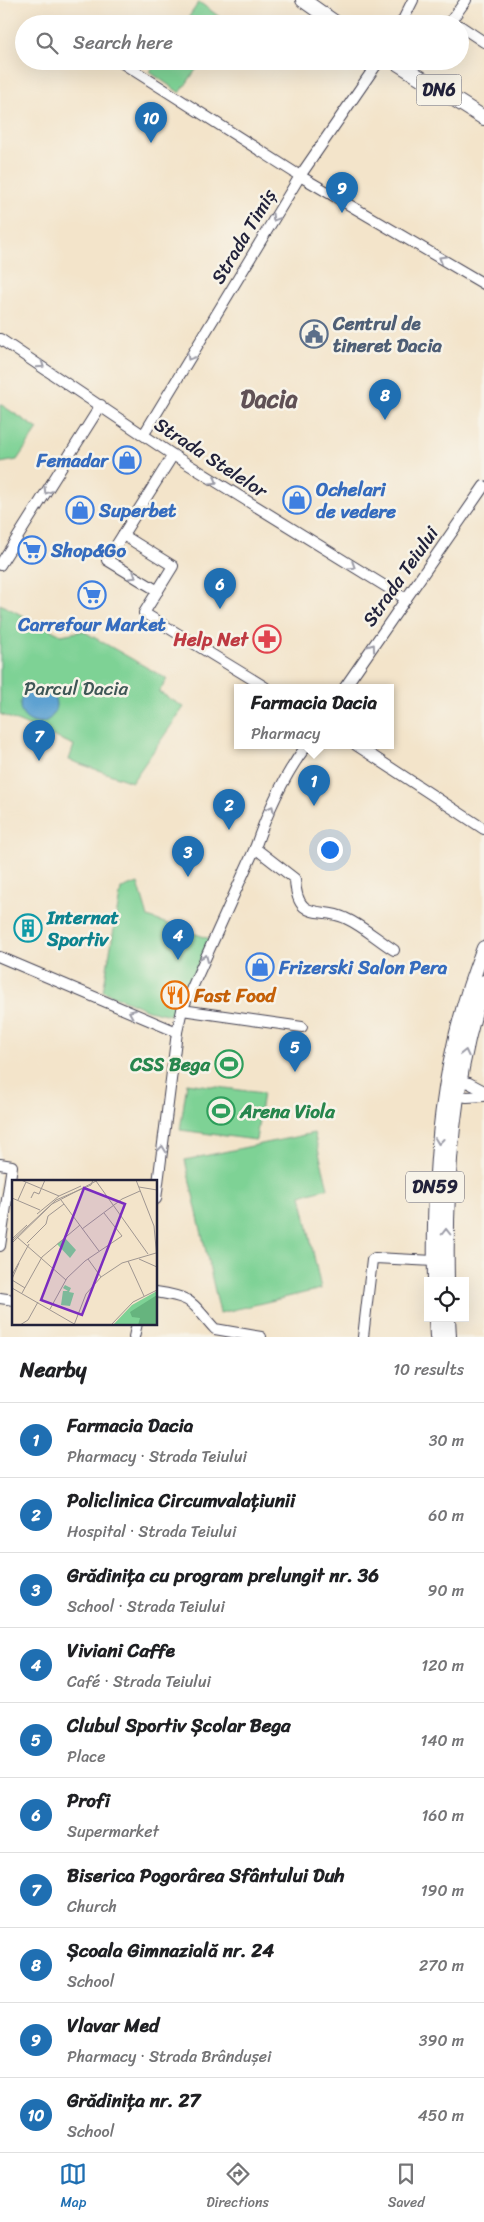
<!DOCTYPE html>
<html lang="en">
<head>
<meta charset="utf-8">
<style>
	:root { --surface:#fff; --page:#f6f6f6; --text:#202124; --muted:#757577; --line:#e0e0e0; --accent:#1f6fb2 }
	body { margin:0; font-family:Sriracha,sans-serif; background:var(--page); color:var(--text) }
	.controls { position:absolute; right:15px; bottom:15px; display:grid; overflow:hidden; border-radius:0px; box-shadow:0 5px 20px #0002 }
	.controls button { width:45px; height:45px; display:grid; place-items:center; padding:0; border:0; border-bottom:1px solid var(--line); background:var(--surface); color:var(--text); font:25px sans-serif }
	.you { position:absolute; left:329px; top:849px; width:18px; height:18px; margin:-12px; border:4px solid #fff; border-radius:50%; background:#1a73e8; box-shadow:0 0 0 8px #1a73e833 }
	.badge { display:grid; place-items:center; width:32px; height:32px; border-radius:50%; background:var(--accent); color:#fff; font-size:16px; font-weight:700 }
	.pin { position:absolute; translate:-50% -41px; filter:drop-shadow(0 1px 2px #0008) }
	.pin::after { content:''; position:absolute; top:26px; width:18px; height:15px; background:inherit; clip-path:polygon(0 0,100% 0,50% 100%) }
	.popup { position:absolute; left:234px; top:684px; width:160px; height:65px; box-sizing:border-box; display:grid; place-content:center; border-radius:0px; background:var(--surface); filter:drop-shadow(0 1px 4px #0005); font-size:16px; white-space:nowrap; color:var(--muted) }
	.popup b { font-size:19px; color:var(--text) }
	.popup::after { content:''; position:absolute; left:50%; top:100%; margin-left:-10px; border:10px solid transparent; border-top-color:var(--surface) }
	.list { margin:0; padding:0; list-style:none }
	h2 { display:flex; justify-content:space-between; align-items:center; height:65px; margin:0; padding:0 20px; font-size:21px }
	h2 small { font-size:16px; font-weight:400; color:var(--muted) }
	.list li { display:grid; grid-template-columns:32px 1fr auto; gap:15px; align-items:center; box-sizing:border-box; height:75px; padding:0 20px; border-top:1px solid var(--line) }
	.list b { display:block; font-size:19px; white-space:nowrap }
	.list p { margin:0; font-size:16px; white-space:nowrap; color:var(--muted) }
	.list em { font-size:16px; font-style:normal; color:var(--muted) }
	.icon { flex:none; width:28px; height:28px; fill:none; stroke:currentColor; stroke-width:2; stroke-linecap:round; stroke-linejoin:round }
	.map { position:relative; flex:none; width:484px; height:1337px; overflow:hidden }
	.search { position:absolute; background:var(--surface); box-shadow:0 5px 20px #0002; left:15px; right:15px; top:15px; height:55px; display:flex; align-items:center; gap:12px; box-sizing:border-box; padding:0 18px; border-radius:28px; color:var(--muted); font-size:19px }
	.sheet { height:815px; background:var(--surface) }
	nav { display:flex; justify-content:space-around; align-items:center; box-sizing:border-box; height:70px; border-top:1px solid var(--line); background:var(--surface); font-size:14px; color:var(--muted) }
	nav a { display:grid; justify-items:center; gap:2px }
	nav .on { color:var(--accent) }
	.map>svg:first-child { display:block }
	.green { fill:#7ed295; stroke:#507a68 }
	.water { fill:#5da1d1; stroke:#406286 }
	.lines { fill:none; stroke-linecap:round; stroke-linejoin:round }
	.minor-casing { stroke:#413f50; stroke-width:12 }
	.major-casing { stroke:#413f50; stroke-width:16 }
	.minor { stroke:#fff; stroke-width:10 }
	.major { stroke:#fff; stroke-width:14 }
	.oneway { stroke:#9c9ca7 }
	.labels { text-anchor:middle; stroke-width:5; stroke-linejoin:round; paint-order:stroke }
	.shield { fill:#f7f3e8; stroke:#62616f; stroke-width:1 }
	.shield-label { font-size:18px; font-weight:bold; fill:#22223b }
	.street-label { font-size:19px; fill:#22223b; stroke:#f7f3e8 }
	.service-label { font-size:19px; font-weight:bold; fill:#4e5e75; stroke:#f7f3e8; text-anchor:start }
	.shop-label { font-size:19px; font-weight:bold; fill:#366cbe; stroke:#f7f3e8; text-anchor:start }
	.health-label { font-size:19px; font-weight:bold; fill:#be3a42; stroke:#f7f3e8; text-anchor:end }
	.park-label { font-size:19px; fill:#3e5756; stroke:#f7f3e8 }
	.culture-label { font-size:19px; font-weight:bold; fill:#0d838f; stroke:#f7f3e8; text-anchor:start }
	.food-label { font-size:19px; font-weight:bold; fill:#c56008; stroke:#f7f3e8; text-anchor:start }
	.leisure-label { font-size:19px; font-weight:bold; fill:#27864d; stroke:#f7f3e8; text-anchor:end }
	.district-label { font-size:24px; font-weight:bold; fill:#5f5155; stroke:#f7f3e8 }
	.inset-road { fill:none; stroke:#9f9691; stroke-width:1 }
	.view { fill:#7b2cbf; fill-opacity:0.15; stroke:#7b2cbf; stroke-width:2.5 }
	.inset-edge { fill:none; stroke:#22223b; stroke-width:2.5 }
</style>
</head>
<body>
<div class="map">
<svg width="484" height="1337" viewBox="0 0 484 1337">
	<rect width="100%" height="100%" fill="#f7f3e8"/>
	<filter id="ink" filterUnits="userSpaceOnUse"><feTurbulence type="fractalNoise" baseFrequency=".02" numOctaves="2"/><feDisplacementMap in="SourceGraphic" scale="10" xChannelSelector="R" yChannelSelector="G"/><feConvolveMatrix kernelMatrix="1 2 1 2 8 2 1 2 1" color-interpolation-filters="sRGB"/></filter>
	<filter id="wash" filterUnits="userSpaceOnUse"><feTurbulence type="fractalNoise" baseFrequency=".0096" numOctaves="4" result="noise"/><feDisplacementMap in="SourceGraphic" scale="20" xChannelSelector="R" yChannelSelector="G"/><feGaussianBlur stdDeviation="1.12" result="paint"/><feColorMatrix in="noise" values="0 0 0 0 0 0 0 0 0 0 0 0 0 0 0 0 0 1.4 0 .05"/><feComposite in="paint" operator="in"/></filter>
	<g filter="url(#wash)">
		<rect width="100%" height="100%" fill="#f3e4ca"/>
		<g class="green">
			<path d="M199 2 228 23V24H184Z"/>
			<path d="M158 61H202L180 93 150 72Z"/>
			<path d="M0 404 38 429 17 460 0 463Z"/>
			<path d="M0 604 61 635 83 631 167 679 159 692 184 707 132 782 69 760 74 745 0 714Z"/>
			<path d="M138 883 148 917 210 939 189 984 170 1015 148 1010 103 991 121 889Z"/>
			<path d="M187 1083 263 1093 256 1140 180 1130Z"/>
			<path d="M314 1133 328 1188 301 1195 321 1289 220 1313 185 1160Z"/>
		</g>
		<circle class="water" cx="38" cy="705" r="18"/>
	</g>
	<g filter="url(#ink)">
		<g class="lines">
			<g class="minor-casing">
				<g id="minor">
					<path d="M401 24 413 0"/>
					<path d="M456 24 451 21 466 0"/>
					<path d="M460 26 484 42"/>
					<path d="M119 61 300 176 484 284"/>
					<path d="M0 339 173 455 406 599"/>
					<path d="M144 434 300 176 379 61"/>
					<path d="M123 535 173 566 144 613 265 687"/>
					<path d="M0 565 101 405"/>
					<path d="M158 591 107 560 173 455"/>
					<path d="M345 687 484 486"/>
					<path d="M356 745 484 829"/>
					<path d="M255 848 295 879C297 924 321 906 345 918 363 926 378 940 394 950"/>
					<path d="M0 957 177 1032"/>
					<path d="M182 1010 302 1027"/>
					<path d="M459 1081 469 1083 484 1091"/>
					<path d="M450 1094 467 1097 484 1096"/>
					<path d="M0 1164 12 1166 0 1246"/>
					<path d="M156 1199 177 1032 182 1010 255 848C267 813 285 774 307 745"/>
					<path d="M156 1292C196 1298 191 1303 215 1329L261 1337"/>
					<path d="M0 1298 14 1300"/>
					<path d="M134 1337 137 1323"/>
					<path d="M363 1337 372 1260 375 1258 434 1261"/>
				</g>
			</g>
			<g class="major-casing">
				<g id="major">
					<path d="M303 0 337 24"/>
					<path d="M394 61 484 118"/>
					<path d="M435 1281C433 1168 441 1054 484 948"/>
					<path d="M447 1281C445 1179 452 1079 484 982"/>
					<path d="M436 1318 437 1337"/>
					<path d="M448 1318 449 1337"/>
				</g>
			</g>
			<use href="#minor" class="minor"/>
			<use href="#major" class="major"/>
		</g>
		<defs><path id="oneway-chevron" d="M-2-3.5L2.5 0L-2 3.5" fill="none" stroke-width="1.6" stroke-linecap="round" stroke-linejoin="round" transform="scale(1.25)"/></defs>
		<g class="oneway">
			<use href="#oneway-chevron" transform="translate(275 218) rotate(121)"/>
			<use href="#oneway-chevron" transform="translate(442 259) rotate(-150)"/>
			<use href="#oneway-chevron" transform="translate(190 357) rotate(121)"/>
			<use href="#oneway-chevron" transform="translate(41 365) rotate(34)"/>
			<use href="#oneway-chevron" transform="translate(214 481) rotate(32)"/>
			<use href="#oneway-chevron" transform="translate(47 491) rotate(122)"/>
			<use href="#oneway-chevron" transform="translate(352 566) rotate(32)"/>
			<use href="#oneway-chevron" transform="translate(133 576) rotate(32)"/>
			<use href="#oneway-chevron" transform="translate(372 647) rotate(-54)"/>
			<use href="#oneway-chevron" transform="translate(271 809) rotate(-63)"/>
			<use href="#oneway-chevron" transform="translate(205 958) rotate(-66)"/>
			<use href="#oneway-chevron" transform="translate(132 1013) rotate(-157)"/>
			<use href="#oneway-chevron" transform="translate(465 1053) rotate(-77)"/>
			<use href="#oneway-chevron" transform="translate(439 1141) rotate(96)"/>
			<use href="#oneway-chevron" transform="translate(162 1149) rotate(-83)"/>
			<use href="#oneway-chevron" transform="translate(446 1232) rotate(-90)"/>
		</g>
	</g>
	<defs>
		<g id="civic-ring" transform="scale(1.4375)"><circle r="9.5" fill="#f7f3e8" stroke="#5c6f8a" stroke-width="1.5"/><path d="M-.6-6.5H3V-4.5H.6V-3L4-1V1h2V6H-6V1h2V-1L-.6-3ZM-1.2 2.5V6h2.4V2.5Z" fill="#5c6f8a"/></g>
		<g id="shop-ring" transform="scale(1.4375)"><circle r="9.5" fill="#f7f3e8" stroke="#3f7fe0" stroke-width="1.5"/><path d="M-5-2.5h2.3a2.7 3.5 0 0 1 5.4 0H5L5.5 6h-11ZM-1.5-2.5h3a1.5 2.3 0 0 0-3 0Z" fill="#3f7fe0"/></g>
		<g id="supermarket-ring" transform="scale(1.4375)"><circle r="9.5" fill="#f7f3e8" stroke="#3f7fe0" stroke-width="1.5"/><path d="M-6-5.5h2.5l.6 2H6L4.5 2H-2.5L-4.4-4H-6ZM-1.5 3.2a1.3 1.3 0 1 0 .1 0ZM3 3.2a1.3 1.3 0 1 0 .1 0Z" fill="#3f7fe0"/></g>
		<g id="pharmacy-ring" transform="scale(1.4375)"><circle r="9.5" fill="#f7f3e8" stroke="#e0444e" stroke-width="1.5"/><path d="M-2-6h4v4h4v4h-4v4h-4v-4h-4v-4h4Z" fill="#e0444e"/></g>
		<g id="building-ring" transform="scale(1.4375)"><circle r="9.5" fill="#f7f3e8" stroke="#0f9aa8" stroke-width="1.5"/><path d="M-4-6H4V6H1V3H-1V6H-4ZM-2.5-4.3h1.7v1.8h-1.7ZM.8-4.3h1.7v1.8H.8ZM-2.5-1h1.7V.8h-1.7ZM.8-1h1.7V.8H.8Z" fill="#0f9aa8"/></g>
		<g id="restaurant-ring" transform="scale(1.4375)"><circle r="9.5" fill="#f7f3e8" stroke="#e8710a" stroke-width="1.5"/><path d="M-5-6h1v4h1v-4h1v4h1v-4h1v5L-1.5 .5V6h-2V.5L-5-1ZM5-6V6H3V1.5H1.5Q1.5-4 5-6Z" fill="#e8710a"/></g>
		<g id="stadium-ring" transform="scale(1.4375)"><circle r="9.5" fill="#f7f3e8" stroke="#2e9e5b" stroke-width="1.5"/><path d="M0-5a6.5 5 0 1 0 0 10a6.5 5 0 1 0 0-10ZM-3.5-1.8h7v3.6h-7Z" fill="#2e9e5b"/></g>
	</defs>
	<g fill-rule="evenodd">
		<use href="#civic-ring" x="314" y="334"/>
		<use href="#shop-ring" x="127" y="460"/>
		<use href="#shop-ring" x="297" y="500"/>
		<use href="#shop-ring" x="80" y="510"/>
		<use href="#supermarket-ring" x="32" y="550"/>
		<use href="#supermarket-ring" x="92" y="595"/>
		<use href="#pharmacy-ring" x="267" y="639"/>
		<use href="#building-ring" x="28" y="928"/>
		<use href="#shop-ring" x="260" y="967"/>
		<use href="#restaurant-ring" x="175" y="995"/>
		<use href="#stadium-ring" x="229" y="1064"/>
		<use href="#stadium-ring" x="221" y="1111"/>
	</g>
	<g class="labels">
		<g class="shield">
			<rect x="416.5" y="74.5" width="45" height="31" rx="4"/>
			<rect x="406" y="1171.5" width="58" height="31" rx="4"/>
		</g>
		<g class="shield-label">
			<text x="439" y="96">DN6</text>
			<text x="435" y="1193">DN59</text>
		</g>
		<g class="street-label">
			<text transform="translate(243 236) rotate(-59)" y="7">Strada Timiș</text>
			<text transform="translate(211 457) rotate(33)" y="7">Strada Stelelor</text>
			<text transform="translate(400 576) rotate(-55)" y="7">Strada Teiului</text>
		</g>
		<g class="service-label">
			<text x="333" y="330">Centrul de<tspan x="333" dy="22">tineret Dacia</tspan></text>
		</g>
		<g class="shop-label">
			<text x="108" y="467" text-anchor="end">Femadar</text>
			<text x="316" y="496">Ochelari<tspan x="316" dy="22">de vedere</tspan></text>
			<text x="99" y="517">Superbet</text>
			<text x="51" y="557">Shop&amp;Go</text>
			<text x="92" y="631" text-anchor="middle">Carrefour Market</text>
			<text x="279" y="974">Frizerski Salon Pera</text>
		</g>
		<g class="health-label">
			<text x="248" y="646">Help Net</text>
		</g>
		<g class="park-label">
			<text x="76" y="695">Parcul Dacia</text>
		</g>
		<g class="culture-label">
			<text x="47" y="924">Internat<tspan x="47" dy="22">Sportiv</tspan></text>
		</g>
		<g class="food-label">
			<text x="194" y="1002">Fast Food</text>
		</g>
		<g class="leisure-label">
			<text x="210" y="1071">CSS Bega</text>
			<text x="240" y="1118" text-anchor="start">Arena Viola</text>
		</g>
		<g class="district-label">
			<text x="269" y="407">Dacia</text>
		</g>
	</g>
	<g transform="translate(12 1180)">
		<rect width="145" height="145" fill="#f3e4ca"/>
		<path d="M53 58 64 70 58 78 45 64ZM53 105 59 108 57 112 62 113 58 126 49 125 51 111H56L51 108ZM145 111V145H101L120 125Z" fill="#7ed295"/>
		<path d="M145 115V144L126 145 128 138 120 137 118 132Z" fill="#66b47e"/>
		<path class="inset-road" d="M9 0 47 16M124 0 142 46 145 79M84 1 136 74M127 7 145 10M0 18 28 30M19 18 22 12 27 14 33 0M6 20 14 2M49 20 87 71M25 34 47 16 69 6M70 49 110 19 128 11M5 57 54 100M0 59 15 45M0 61 44 20 79 5 81 0M0 63 40 24 86 0M15 63 34 44 36 36 52 24M76 79 89 97M127 79 145 87M116 81 132 116M0 95 17 64M0 99 7 83M0 100 13 108M0 108 64 145M10 113 30 77 68 45M38 129 55 98 73 81 110 56 92 33M8 145 16 140 26 122M62 145 74 114 89 97 110 83 144 73M99 145 121 122 145 110"/>
		<path class="view" d="M72 8 113 24 70 135 29 120Z"/>
		<rect width="145" height="145" class="inset-edge"/>
	</g>
</svg>
<div class="controls">
<button><svg class="icon" aria-label="locate" viewBox="0 0 24 24"><circle cx="12" cy="12" r="6"/><path d="M12 2v4M12 18v4M2 12h4M18 12h4"/></svg></button>
</div>
<div class="you"></div>
<div class="pin badge" style="left:314px;top:806px">1</div>
<div class="popup"><b>Farmacia Dacia</b>Pharmacy</div>
<div class="pin badge" style="left:229px;top:830px">2</div>
<div class="pin badge" style="left:188px;top:877px">3</div>
<div class="pin badge" style="left:178px;top:960px">4</div>
<div class="pin badge" style="left:295px;top:1072px">5</div>
<div class="pin badge" style="left:220px;top:609px">6</div>
<div class="pin badge" style="left:39px;top:761px">7</div>
<div class="pin badge" style="left:385px;top:420px">8</div>
<div class="pin badge" style="left:342px;top:213px">9</div>
<div class="pin badge" style="left:151px;top:143px">10</div>
<div class="search"><svg class="icon" aria-label="search" viewBox="0 0 24 24"><circle cx="10" cy="10" r="6"/><path d="M15 15l6 6"/></svg>Search here</div>
</div>
<section class="sheet">
<h2>Nearby<small>10 results</small></h2>
<ul class="list">
<li><span class="badge">1</span><div><b>Farmacia Dacia</b><p>Pharmacy · Strada Teiului</p></div><em>30 m</em></li>
<li><span class="badge">2</span><div><b>Policlinica Circumvalațiunii</b><p>Hospital · Strada Teiului</p></div><em>60 m</em></li>
<li><span class="badge">3</span><div><b>Grădinița cu program prelungit nr. 36</b><p>School · Strada Teiului</p></div><em>90 m</em></li>
<li><span class="badge">4</span><div><b>Viviani Caffe</b><p>Café · Strada Teiului</p></div><em>120 m</em></li>
<li><span class="badge">5</span><div><b>Clubul Sportiv Școlar Bega</b><p>Place</p></div><em>140 m</em></li>
<li><span class="badge">6</span><div><b>Profi</b><p>Supermarket</p></div><em>160 m</em></li>
<li><span class="badge">7</span><div><b>Biserica Pogorârea Sfântului Duh</b><p>Church</p></div><em>190 m</em></li>
<li><span class="badge">8</span><div><b>Școala Gimnazială nr. 24</b><p>School</p></div><em>270 m</em></li>
<li><span class="badge">9</span><div><b>Vlavar Med</b><p>Pharmacy · Strada Brândușei</p></div><em>390 m</em></li>
<li><span class="badge">10</span><div><b>Grădinița nr. 27</b><p>School</p></div><em>450 m</em></li>
</ul>
</section>
<nav>
<a class="on"><svg class="icon" aria-label="map" viewBox="0 0 24 24"><path d="M3 6l6-2 6 2 6-2v14l-6 2-6-2-6 2zM9 4v14M15 6v14"/></svg>Map</a>
<a><svg class="icon" aria-label="directions" viewBox="0 0 24 24"><path d="M12 3l9 9-9 9-9-9zM9 14v-3h6M13 9l2 2-2 2"/></svg>Directions</a>
<a><svg class="icon" aria-label="saved" viewBox="0 0 24 24"><path d="M7 4h10v16l-5-4-5 4z"/></svg>Saved</a>
</nav>
</body>
</html>
